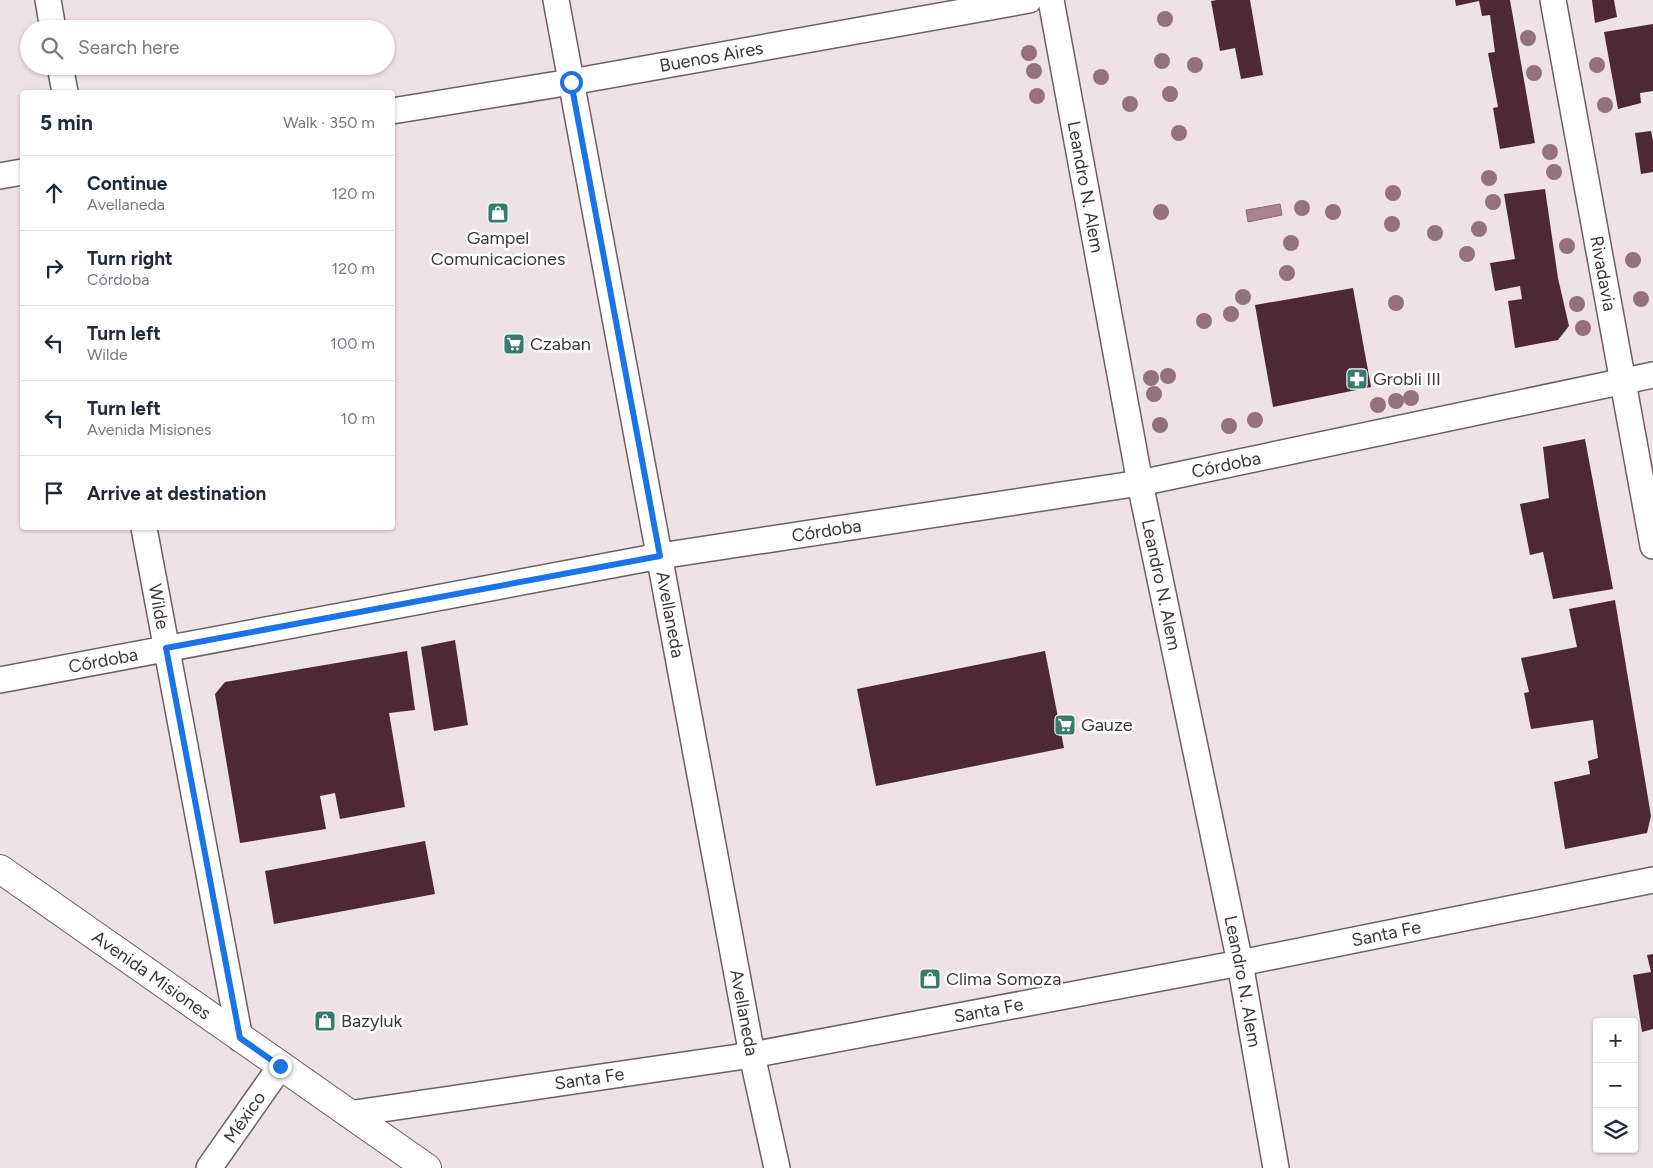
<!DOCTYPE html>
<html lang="en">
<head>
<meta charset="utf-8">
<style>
	:root { --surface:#fff; --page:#f2f2f3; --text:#1f2937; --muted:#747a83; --line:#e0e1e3 }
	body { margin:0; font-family:Figtree,sans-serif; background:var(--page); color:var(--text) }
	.controls { position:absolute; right:15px; bottom:15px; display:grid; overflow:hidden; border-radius:5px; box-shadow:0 1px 4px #0004 }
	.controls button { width:45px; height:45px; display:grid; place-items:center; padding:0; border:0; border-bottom:1px solid var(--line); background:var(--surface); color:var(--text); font:25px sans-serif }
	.stop { position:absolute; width:15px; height:15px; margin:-11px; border:4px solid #1a73e8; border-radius:50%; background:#fff }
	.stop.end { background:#1a73e8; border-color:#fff; box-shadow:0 1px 5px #0008 }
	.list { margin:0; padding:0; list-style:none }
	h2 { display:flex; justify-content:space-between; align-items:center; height:65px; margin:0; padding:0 20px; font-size:21px }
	h2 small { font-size:16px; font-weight:400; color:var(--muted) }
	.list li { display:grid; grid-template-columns:32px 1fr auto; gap:15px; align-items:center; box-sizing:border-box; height:75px; padding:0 20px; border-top:1px solid var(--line) }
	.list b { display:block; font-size:19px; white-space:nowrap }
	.list p { margin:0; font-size:16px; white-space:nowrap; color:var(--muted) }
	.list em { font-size:16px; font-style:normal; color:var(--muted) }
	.icon { flex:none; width:28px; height:28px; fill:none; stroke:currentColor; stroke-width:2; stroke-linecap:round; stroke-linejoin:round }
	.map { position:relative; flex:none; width:1653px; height:1168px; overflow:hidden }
	.search { position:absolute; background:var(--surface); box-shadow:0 1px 4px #0004; left:20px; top:20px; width:375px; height:55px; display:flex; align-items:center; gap:12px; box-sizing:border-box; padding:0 18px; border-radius:28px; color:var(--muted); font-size:19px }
	.panel { position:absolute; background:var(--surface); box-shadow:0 1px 4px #0004; left:20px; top:90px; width:375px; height:440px; border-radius:5px }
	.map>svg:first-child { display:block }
	.water { fill:#ad828f; stroke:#8b6b75 }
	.building { fill:#4d2936 }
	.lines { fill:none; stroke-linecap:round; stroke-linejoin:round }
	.street-casing { stroke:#6c6064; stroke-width:28 }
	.secondary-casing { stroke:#6c6064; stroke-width:30 }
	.street { stroke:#fff; stroke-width:25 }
	.secondary { stroke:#fff; stroke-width:28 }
	.tree { fill:#94717f }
	.route { stroke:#1a73e8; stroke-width:6 }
	.labels { text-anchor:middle; stroke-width:5; stroke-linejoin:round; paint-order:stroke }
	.street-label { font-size:18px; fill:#3b3637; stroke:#fff }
	.poi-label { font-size:18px; fill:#3b3637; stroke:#fff; text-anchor:start }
</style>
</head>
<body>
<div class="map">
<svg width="1653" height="1168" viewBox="0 0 1653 1168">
	<rect width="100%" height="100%" fill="#efe2e6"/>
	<path class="water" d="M1280 204 1282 215 1248 222 1246 210Z"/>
	<g class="building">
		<path d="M1217 0H1250L1263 75 1241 79 1235 48 1220 51 1211 1Z"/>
		<path d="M1455 0H1510L1535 143 1500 149 1493 108 1498 107 1488 53 1495 52 1490 15 1482 16 1479 1 1456 6Z"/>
		<path d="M1592 0H1614L1617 17 1595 23Z"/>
		<path d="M1653 24V91L1640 93 1641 103 1618 109 1604 32Z"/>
		<path d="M1651 131 1653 140V172L1641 174 1635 133Z"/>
		<path d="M1545 189 1558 278 1569 326 1558 340 1515 348 1508 301 1522 299 1520 286 1495 291 1490 263 1515 259 1504 194Z"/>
		<path d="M1353 288 1371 387 1273 407 1255 305Z"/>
		<path d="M1585 439 1613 589 1553 599 1543 552 1530 555 1520 504 1549 498 1543 447Z"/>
		<path d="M1615 600 1651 816 1647 833 1565 849 1554 782 1590 774 1588 761 1598 758 1593 720 1531 729 1524 693 1529 692 1521 658 1577 647 1569 609Z"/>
		<path d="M455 640 468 725 434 731 421 647Z"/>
		<path d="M407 651 415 710 389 713 405 807 340 819 335 793 320 796 326 829 240 843 215 694 225 682Z"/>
		<path d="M1045 651 1064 748 876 786 857 689Z"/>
		<path d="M425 841 435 894 274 924 265 871Z"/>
		<path d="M1653 954V1029L1642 1032 1633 975 1651 972 1647 955Z"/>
	</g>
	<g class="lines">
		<g class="street-casing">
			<g id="street">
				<path d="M48 0 53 29"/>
				<path id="s1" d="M556 0 752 1055 777 1168"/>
				<path id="s2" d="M1051 0 1140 483 1240 963 1276 1168"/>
				<path id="s3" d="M1553 0 1653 546"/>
				<path d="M60 66 65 92"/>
				<path id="s4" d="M392 111 571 82 1029 0"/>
				<path d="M0 176 22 172"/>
				<path id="s5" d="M144 528 240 1039"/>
				<path id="s6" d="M0 680 660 556 1140 483 1653 375"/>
				<path id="s7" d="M348 1114 752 1055 1240 963 1653 880"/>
				<path id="s8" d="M209 1168 280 1067"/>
			</g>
		</g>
		<g class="secondary-casing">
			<g id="secondary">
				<path id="s9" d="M0 869 427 1168"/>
			</g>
		</g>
		<use href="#street" class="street"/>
		<use href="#secondary" class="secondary"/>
	</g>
	<g class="tree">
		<circle cx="1165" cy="19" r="8"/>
		<circle cx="1528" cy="38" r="8"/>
		<circle cx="1029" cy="53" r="8"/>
		<circle cx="1162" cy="61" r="8"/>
		<circle cx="1195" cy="65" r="8"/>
		<circle cx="1597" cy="65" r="8"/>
		<circle cx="1034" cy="71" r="8"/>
		<circle cx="1534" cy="73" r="8"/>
		<circle cx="1101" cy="77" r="8"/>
		<circle cx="1170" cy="94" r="8"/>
		<circle cx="1037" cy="96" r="8"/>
		<circle cx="1130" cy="104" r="8"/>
		<circle cx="1605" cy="105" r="8"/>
		<circle cx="1179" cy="133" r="8"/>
		<circle cx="1550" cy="152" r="8"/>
		<circle cx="1554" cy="172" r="8"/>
		<circle cx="1489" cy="178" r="8"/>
		<circle cx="1393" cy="193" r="8"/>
		<circle cx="1493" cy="202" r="8"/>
		<circle cx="1302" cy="208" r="8"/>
		<circle cx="1161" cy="212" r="8"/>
		<circle cx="1333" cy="212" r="8"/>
		<circle cx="1392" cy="224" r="8"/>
		<circle cx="1479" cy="229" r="8"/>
		<circle cx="1435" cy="233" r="8"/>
		<circle cx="1291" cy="243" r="8"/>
		<circle cx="1567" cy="246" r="8"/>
		<circle cx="1467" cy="254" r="8"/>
		<circle cx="1633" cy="260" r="8"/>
		<circle cx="1287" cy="273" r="8"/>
		<circle cx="1243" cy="297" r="8"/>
		<circle cx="1641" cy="299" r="8"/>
		<circle cx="1396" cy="303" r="8"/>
		<circle cx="1577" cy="304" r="8"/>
		<circle cx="1231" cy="314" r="8"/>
		<circle cx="1204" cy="321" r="8"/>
		<circle cx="1583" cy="328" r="8"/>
		<circle cx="1168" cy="376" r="8"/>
		<circle cx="1151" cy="378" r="8"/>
		<circle cx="1154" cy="394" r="8"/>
		<circle cx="1411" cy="398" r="8"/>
		<circle cx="1396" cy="401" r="8"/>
		<circle cx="1378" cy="405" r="8"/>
		<circle cx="1255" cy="420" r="8"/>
		<circle cx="1160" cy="425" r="8"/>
		<circle cx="1229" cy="426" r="8"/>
	</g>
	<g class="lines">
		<path class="route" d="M280 1066 240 1038 166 648 660 556 571 82"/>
	</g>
	<defs>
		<g id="shop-square" transform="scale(1.125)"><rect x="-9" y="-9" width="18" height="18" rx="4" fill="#387b6e" stroke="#fff"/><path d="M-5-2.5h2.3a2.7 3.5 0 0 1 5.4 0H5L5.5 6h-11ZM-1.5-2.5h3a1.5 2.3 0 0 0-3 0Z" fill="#fff"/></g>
		<g id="supermarket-square" transform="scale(1.125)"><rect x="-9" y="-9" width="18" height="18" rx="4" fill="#387b6e" stroke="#fff"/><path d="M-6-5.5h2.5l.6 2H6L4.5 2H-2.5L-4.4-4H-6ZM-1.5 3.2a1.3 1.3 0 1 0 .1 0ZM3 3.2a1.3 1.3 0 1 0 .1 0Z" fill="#fff"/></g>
		<g id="pharmacy-square" transform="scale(1.125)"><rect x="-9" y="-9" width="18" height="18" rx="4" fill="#387b6e" stroke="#fff"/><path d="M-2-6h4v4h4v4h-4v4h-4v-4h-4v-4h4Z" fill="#fff"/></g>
	</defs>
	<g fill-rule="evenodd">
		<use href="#shop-square" x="498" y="213"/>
		<use href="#supermarket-square" x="514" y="344"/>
		<use href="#pharmacy-square" x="1357" y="379"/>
		<use href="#supermarket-square" x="1065" y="725"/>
		<use href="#shop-square" x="930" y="979"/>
		<use href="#shop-square" x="325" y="1021"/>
	</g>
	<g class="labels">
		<g class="street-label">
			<text dy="6" stroke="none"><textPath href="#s4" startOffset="324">Buenos Aires</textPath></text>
			<text dy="6" stroke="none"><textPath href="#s2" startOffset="190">Leandro N. Alem</textPath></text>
			<text dy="6" stroke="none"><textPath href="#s3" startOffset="278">Rivadavia</textPath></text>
			<text dy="6" stroke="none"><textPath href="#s6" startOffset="1245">Córdoba</textPath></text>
			<text dy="6" stroke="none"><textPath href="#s6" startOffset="840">Córdoba</textPath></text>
			<text dy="6" stroke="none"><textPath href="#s2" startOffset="595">Leandro N. Alem</textPath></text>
			<text dy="6" stroke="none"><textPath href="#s5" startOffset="80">Wilde</textPath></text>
			<text dy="6" stroke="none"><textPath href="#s1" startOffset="625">Avellaneda</textPath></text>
			<text dy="6" stroke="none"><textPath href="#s6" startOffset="105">Córdoba</textPath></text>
			<text dy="6" stroke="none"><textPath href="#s7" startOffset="1054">Santa Fe</textPath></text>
			<text dy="6" stroke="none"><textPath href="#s9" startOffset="185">Avenida Misiones</textPath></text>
			<text dy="6" stroke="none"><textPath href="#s2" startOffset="1000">Leandro N. Alem</textPath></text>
			<text dy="6" stroke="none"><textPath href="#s7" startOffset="649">Santa Fe</textPath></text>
			<text dy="6" stroke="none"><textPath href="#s1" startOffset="1030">Avellaneda</textPath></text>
			<text dy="6" stroke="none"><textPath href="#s7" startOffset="244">Santa Fe</textPath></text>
			<text dy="6" stroke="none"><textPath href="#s8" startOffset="62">México</textPath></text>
		</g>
		<g class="poi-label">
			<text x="498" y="244" text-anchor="middle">Gampel<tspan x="498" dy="21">Comunicaciones</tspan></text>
			<text x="530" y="350">Czaban</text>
			<text x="1373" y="385">Grobli III</text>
			<text x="1081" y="731">Gauze</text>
			<text x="946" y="985">Clima Somoza</text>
			<text x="341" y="1027">Bazyluk</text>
		</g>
	</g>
</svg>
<div class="controls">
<button>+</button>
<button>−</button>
<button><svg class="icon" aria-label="layers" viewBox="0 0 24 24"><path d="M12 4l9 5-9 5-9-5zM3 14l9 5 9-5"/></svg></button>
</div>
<div class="stop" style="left:571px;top:82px"></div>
<div class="stop end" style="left:280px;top:1066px"></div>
<div class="search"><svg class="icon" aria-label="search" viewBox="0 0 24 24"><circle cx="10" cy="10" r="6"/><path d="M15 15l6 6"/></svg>Search here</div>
<section class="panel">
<h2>5 min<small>Walk · 350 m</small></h2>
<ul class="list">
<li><svg class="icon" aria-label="ahead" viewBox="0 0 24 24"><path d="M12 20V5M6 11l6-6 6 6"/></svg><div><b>Continue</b><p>Avellaneda</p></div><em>120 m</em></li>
<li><svg class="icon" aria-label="right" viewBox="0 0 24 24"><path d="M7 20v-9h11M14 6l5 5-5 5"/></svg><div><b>Turn right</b><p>Córdoba</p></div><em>120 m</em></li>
<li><svg class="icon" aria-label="left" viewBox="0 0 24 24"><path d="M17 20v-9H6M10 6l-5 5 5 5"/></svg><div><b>Turn left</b><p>Wilde</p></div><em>100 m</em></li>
<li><svg class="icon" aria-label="left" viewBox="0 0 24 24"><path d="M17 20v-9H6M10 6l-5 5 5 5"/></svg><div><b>Turn left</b><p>Avenida Misiones</p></div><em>10 m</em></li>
<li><svg class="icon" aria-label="arrive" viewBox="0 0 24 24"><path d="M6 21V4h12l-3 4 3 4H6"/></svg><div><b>Arrive at destination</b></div></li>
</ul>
</section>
</div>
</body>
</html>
